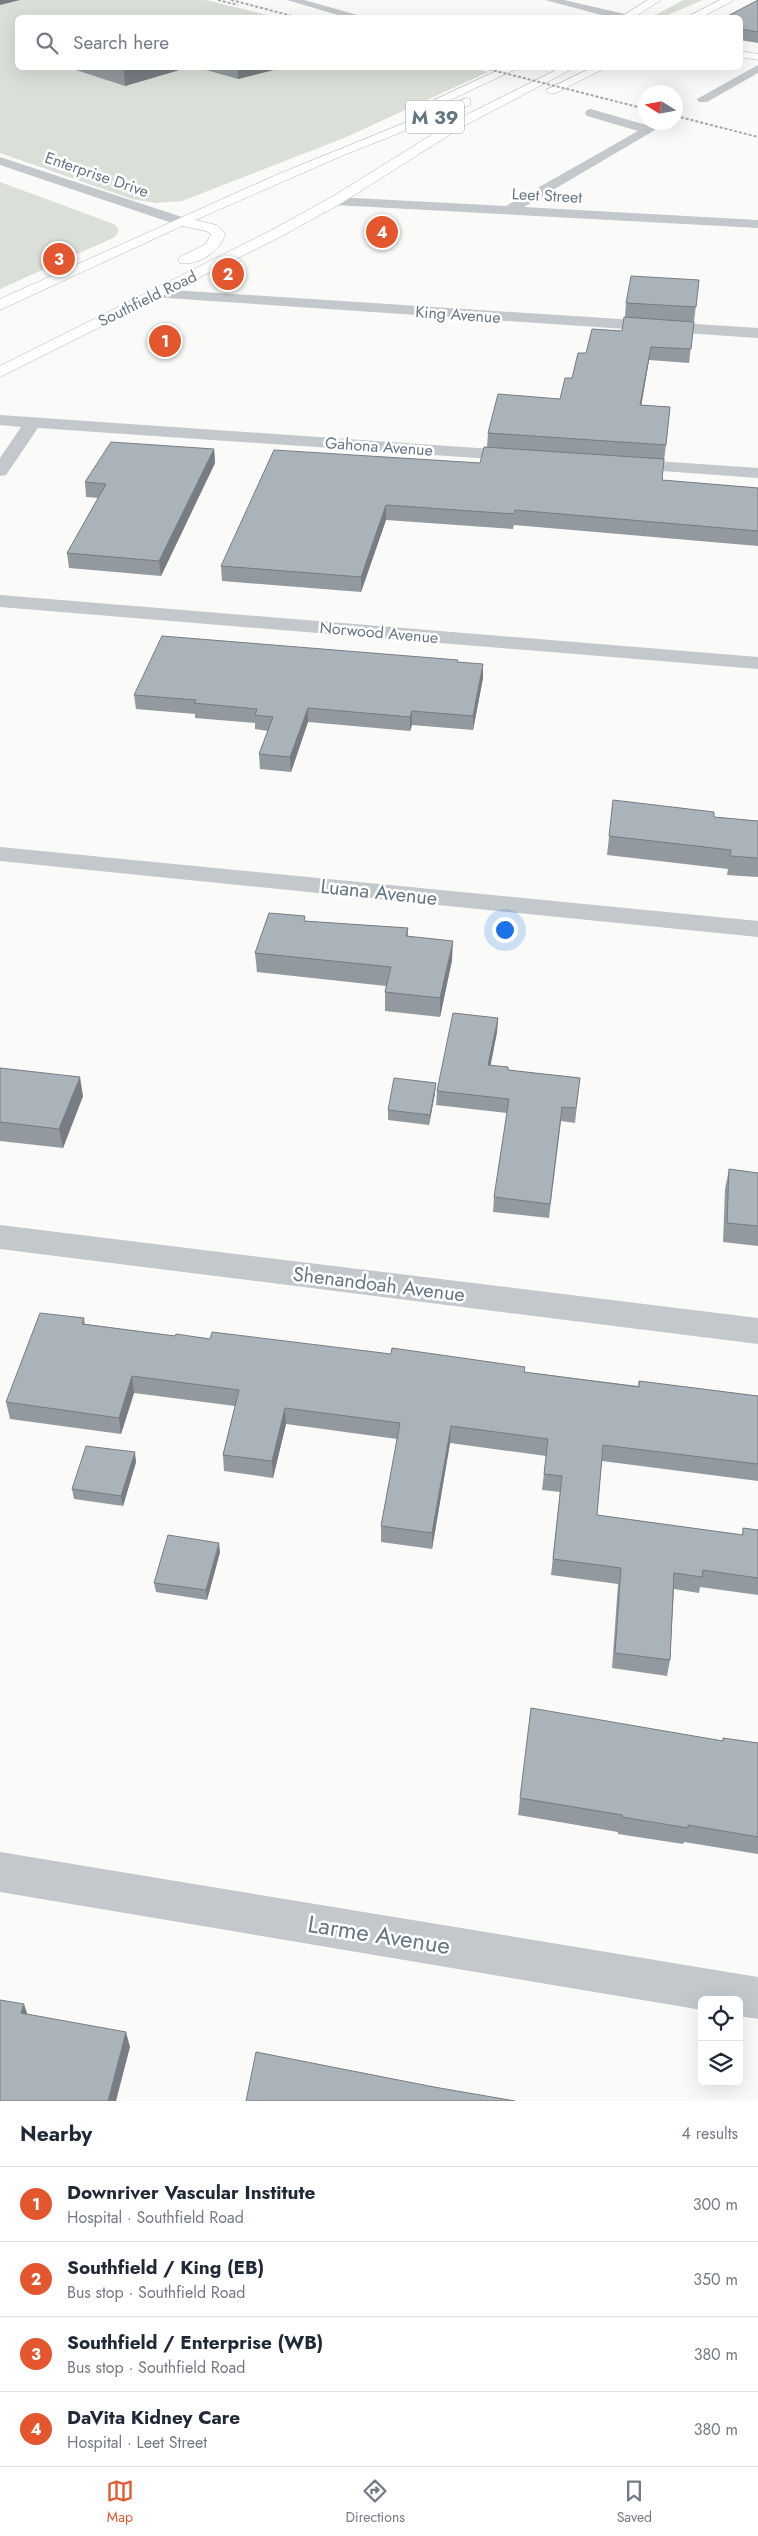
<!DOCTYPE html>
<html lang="en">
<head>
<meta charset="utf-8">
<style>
	:root { --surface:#fff; --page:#f2f2f3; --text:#1f2937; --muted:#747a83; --line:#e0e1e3; --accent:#e4572e }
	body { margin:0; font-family:Jost,sans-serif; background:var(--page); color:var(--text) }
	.controls { position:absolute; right:15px; bottom:15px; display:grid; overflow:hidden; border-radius:8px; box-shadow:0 5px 20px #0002 }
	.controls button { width:45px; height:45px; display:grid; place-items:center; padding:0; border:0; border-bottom:1px solid var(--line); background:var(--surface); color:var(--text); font:25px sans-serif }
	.compass { position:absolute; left:638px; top:85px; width:45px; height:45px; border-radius:50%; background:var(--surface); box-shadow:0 5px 20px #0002; rotate:281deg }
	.you { position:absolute; left:504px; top:929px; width:18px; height:18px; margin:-12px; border:4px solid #fff; border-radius:50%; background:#1a73e8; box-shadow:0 0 0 8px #1a73e833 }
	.badge { display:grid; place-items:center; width:32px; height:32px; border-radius:50%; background:var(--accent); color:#fff; font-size:16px; font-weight:700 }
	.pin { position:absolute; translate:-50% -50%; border:2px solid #fff; box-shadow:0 1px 5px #0006 }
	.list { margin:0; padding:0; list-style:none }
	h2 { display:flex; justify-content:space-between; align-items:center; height:65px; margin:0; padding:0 20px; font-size:21px }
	h2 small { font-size:16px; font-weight:400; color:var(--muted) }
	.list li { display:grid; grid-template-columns:32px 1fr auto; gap:15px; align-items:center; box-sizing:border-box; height:75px; padding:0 20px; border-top:1px solid var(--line) }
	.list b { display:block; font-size:19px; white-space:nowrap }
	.list p { margin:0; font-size:16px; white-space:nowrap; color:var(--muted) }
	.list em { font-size:16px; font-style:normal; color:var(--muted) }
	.icon { flex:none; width:28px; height:28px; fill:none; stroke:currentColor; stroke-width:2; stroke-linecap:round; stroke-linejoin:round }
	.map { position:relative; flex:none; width:758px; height:2101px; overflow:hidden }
	.search { position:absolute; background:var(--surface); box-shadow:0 5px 20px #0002; left:15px; right:15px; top:15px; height:55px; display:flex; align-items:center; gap:12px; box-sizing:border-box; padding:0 18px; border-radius:8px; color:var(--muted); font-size:19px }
	.sheet { height:365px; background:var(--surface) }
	nav { display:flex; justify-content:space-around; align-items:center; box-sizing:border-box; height:70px; border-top:1px solid var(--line); background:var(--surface); font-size:14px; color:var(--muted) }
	nav a { display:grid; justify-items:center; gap:2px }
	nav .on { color:var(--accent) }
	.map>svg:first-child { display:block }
	.green { fill:#dadfd7 }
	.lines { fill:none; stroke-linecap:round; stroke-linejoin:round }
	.major-casing { stroke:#b5babe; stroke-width:1 }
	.highway-casing { stroke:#b4b9bd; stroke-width:1 }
	.minor { fill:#c3c8cc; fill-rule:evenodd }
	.major { fill:#fff; fill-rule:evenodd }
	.highway { fill:#fff; fill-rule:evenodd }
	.rail { stroke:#a2aab0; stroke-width:2; stroke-dasharray:3 2; stroke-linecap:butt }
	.wall { fill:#929a9f }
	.shaded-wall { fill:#777d82 }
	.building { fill:#aab3b9; stroke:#777d82 }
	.labels { text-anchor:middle; stroke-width:5; stroke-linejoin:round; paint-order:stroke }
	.far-street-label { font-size:16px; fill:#657683; stroke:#fff }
	.shield { fill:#fff; stroke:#939fa8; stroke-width:1 }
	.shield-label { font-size:19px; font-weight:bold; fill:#657683 }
	.street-label { font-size:20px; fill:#657683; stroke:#fff }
	.near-street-label { font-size:24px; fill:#657683; stroke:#fff }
</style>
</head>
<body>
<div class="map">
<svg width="758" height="2101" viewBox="0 0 758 2101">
	<rect width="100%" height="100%" fill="#fafaf8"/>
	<g class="green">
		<path d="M0 0H206L275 17 18 18V68H472L488 72 344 138 182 201 156 203 132 199 0 153Z"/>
		<path d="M683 0H703L663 17H652Z"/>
		<path d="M0 182 114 224 119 230 115 237 0 289Z"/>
	</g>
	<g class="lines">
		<g class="major-casing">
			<path id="major" d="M740 51 758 54V60L740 57Z"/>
		</g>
		<g class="highway-casing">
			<g id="highway">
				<path d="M648 0H661L633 18H619Z"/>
				<path d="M720 0H734L700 18H685Z"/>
				<path d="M503 68H518L444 103 440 104 434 100Z"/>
				<path d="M560 68H574L462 127 340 204 280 237 0 377V366L270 231 330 198 454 121Z"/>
				<path d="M591 68H605L556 93H548L546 90Z"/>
				<path d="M466 98 470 99V105L344 155 195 220 216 225 225 233C223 250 196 267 180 263L178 260 180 257 206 244 211 234 206 231 182 226 0 310V299L276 175Z"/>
			</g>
		</g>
		<g class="minor">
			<path d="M287 0H304L368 18H348Z"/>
			<path d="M545 0H564L629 15 630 17 613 18Z"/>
			<path d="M758 65V73L707 102H699L697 99Z"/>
			<path d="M591 109 653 127 655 130 524 207 758 220V228L335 205 328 201 335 197 506 206 638 131 587 116 585 113 587 110Z"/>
			<path d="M0 157 188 219 190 222 183 226 178 225 0 165Z"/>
			<path d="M157 289 758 328V338L152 297 149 294Z"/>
			<path d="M0 415 520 451 526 452 529 456 526 460 520 461 38 428 6 475 0 476V458L21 427 0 425Z"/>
			<path d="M627 459 758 468V478L621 468 618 464 621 460Z"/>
			<path d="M0 595 758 657V669L0 607Z"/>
			<path d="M0 847 758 921V937L0 861Z"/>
			<path d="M0 1225 758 1318V1344L0 1249Z"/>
			<path d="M0 1852 758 1977V2019L739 2016V2000H702V2010L0 1892Z"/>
		</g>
		<use href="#major" class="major"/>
		<use href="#highway" class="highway"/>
		<g class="rail">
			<path d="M218 0 238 5"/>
			<path d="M231 0 300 18"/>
			<path d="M484 68 646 109"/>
			<path d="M676 116 758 137"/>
		</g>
	</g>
	<g class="wall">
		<path d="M758 0V43L740 40V18Z"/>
		<path d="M76 68H186L125 86 76 70Z"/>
		<path d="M199 68H281L238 79Z"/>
		<path d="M699 280 689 363 649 360 641 405 670 407 662 480 758 488V613V546L514 525 513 529 386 520 361 592 222 581 221 566 480 463 487 447 488 433 560 399 586 353 622 331 625 317 626 303Z"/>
		<path d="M214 449 215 463 161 576 69 568 67 553 98 498 86 497 85 482Z"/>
		<path d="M458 662 483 678 473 730 412 725 410 731 308 722 291 772 260 769 259 754 268 731 255 729V723L195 718V714L136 709 134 695Z"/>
		<path d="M613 800 714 817 758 821V877L727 875 728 869 607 855Z"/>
		<path d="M305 921 408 928V936L452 960 440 1017 385 1011V992L386 986 257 972 255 953Z"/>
		<path d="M498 1018 497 1032 490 1065 508 1070 580 1078 575 1123 561 1121 549 1218 493 1212 494 1197 507 1113 436 1105 437 1091Z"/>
		<path d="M0 1068 83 1096 63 1148 0 1141Z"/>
		<path d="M435 1093 429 1125 388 1120V1110Z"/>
		<path d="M729 1169 758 1173V1246L723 1242 725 1189Z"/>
		<path d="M84 1318 85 1324 175 1336 210 1339 524 1372 638 1386 639 1381 758 1396V1481L602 1461 597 1515 742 1535 743 1528 758 1530V1595L700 1587 699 1593 674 1589 670 1660 667 1676 612 1668 618 1584 551 1575 560 1492 542 1490 546 1456 450 1443 432 1549 381 1542V1526L397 1439 286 1424 273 1478 224 1471 223 1455 235 1406 134 1393 121 1434 10 1419 6 1402Z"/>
		<path d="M136 1462 123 1506 74 1499 72 1489Z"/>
		<path d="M220 1552 207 1600 156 1592 154 1583Z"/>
		<path d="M723 1738 758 1743V1854L684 1842 683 1844 618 1834V1832L518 1815 520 1798 723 1741Z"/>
	</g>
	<g class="shaded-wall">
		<path d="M0 0H20L0 5Z"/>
		<path d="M131 68H186L125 86 124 70Z"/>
		<path d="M238 68H281L238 79Z"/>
		<path d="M651 347 649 360 639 419 640 405Z"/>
		<path d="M214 449 215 463 161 576 159 561Z"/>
		<path d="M386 505V520L361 592V577Z"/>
		<path d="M483 664V678L473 730V716Z"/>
		<path d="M308 708V722L291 772 290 757Z"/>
		<path d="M412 711V725L410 731V717Z"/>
		<path d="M453 941 452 960 440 1017V998Z"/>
		<path d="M498 1018 497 1032 488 1079V1065Z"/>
		<path d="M80 1077 83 1096 63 1148 59 1129Z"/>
		<path d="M436 1083 435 1093 429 1125 430 1115Z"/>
		<path d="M132 1376 134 1393 121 1434 119 1418Z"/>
		<path d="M285 1408 286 1424 273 1478 272 1461Z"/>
		<path d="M451 1426 450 1443 432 1549V1533Z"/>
		<path d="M135 1452 136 1462 123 1506 121 1496Z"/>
		<path d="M219 1543 220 1552 207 1600 206 1590Z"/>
		<path d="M24 2004 29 2019 21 2013Z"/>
		<path d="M126 2032 130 2047 116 2101H108Z"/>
	</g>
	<g class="building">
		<path d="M758 0V32L740 29V18H724Z"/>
		<path d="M117 68H131L124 70Z"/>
		<path d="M631 276 699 280 696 307 626 303Z"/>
		<path d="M624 317 694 322 691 349 651 347 640 405 670 407 666 445 488 433 498 394 560 399 565 378H572L578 353H586L592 329 622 331Z"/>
		<path d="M111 442 214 449 159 561 67 553 106 484 85 482Z"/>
		<path d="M484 447 664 459 662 480 758 488V531L515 510 514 514 386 505 361 577 221 566 274 450 480 463Z"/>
		<path d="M162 636 458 660 457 662 483 664 473 716 412 711 410 717 308 708 290 757 259 754 273 717 255 715 257 709 194 703 196 700 134 695Z"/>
		<path d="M613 800 714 812V817L758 821V858L730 856 731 850 609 836Z"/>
		<path d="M269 913 305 916 304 921 408 928 406 936 453 941 440 998 385 992 391 967 255 953Z"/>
		<path d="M453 1013 498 1018 488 1065 508 1067V1070L580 1078 576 1108 562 1107 550 1204 494 1197 509 1099 437 1091Z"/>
		<path d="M0 1068 80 1077 59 1129 0 1122Z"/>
		<path d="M394 1078 436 1083 430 1115 388 1110Z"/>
		<path d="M729 1169 758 1173V1226L727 1223Z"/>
		<path d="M40 1313 84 1318 82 1324 175 1336 176 1334 210 1339 212 1332 391 1354 392 1348 525 1367 524 1372 639 1387V1381L758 1396V1464L603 1445 597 1515 743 1535V1528L758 1530V1578L703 1570 702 1577 674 1573 670 1660 615 1653 621 1568 553 1559 562 1476 544 1474 548 1439 451 1426 432 1533 381 1526 400 1423 285 1408 272 1461 223 1455 239 1390 132 1376 119 1418 6 1402Z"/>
		<path d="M86 1446 135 1452 121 1496 72 1489Z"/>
		<path d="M168 1535 219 1543 206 1590 154 1583Z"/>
		<path d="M531 1708 723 1741V1738L758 1743V1837L688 1825V1828L622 1817V1815L520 1798Z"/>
		<path d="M0 2000 24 2004 21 2013 126 2032 108 2101H0Z"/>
		<path d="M256 2052 434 2087 515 2101H246Z"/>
	</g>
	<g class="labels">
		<g class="far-street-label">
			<text transform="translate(97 174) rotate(19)" y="6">Enterprise Drive</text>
			<text transform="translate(547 195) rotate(3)" y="6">Leet Street</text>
			<text transform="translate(147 298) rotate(-26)" y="6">Southfield Road</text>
			<text transform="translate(458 314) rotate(4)" y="6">King Avenue</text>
			<text transform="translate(379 446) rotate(4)" y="6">Gahona Avenue</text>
			<text transform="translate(379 632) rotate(5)" y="6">Norwood Avenue</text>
		</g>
		<rect class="shield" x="406" y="100.5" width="58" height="33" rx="4"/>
		<g class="shield-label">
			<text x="435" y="124">M 39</text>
		</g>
		<g class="street-label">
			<text transform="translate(379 892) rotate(6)" y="7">Luana Avenue</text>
			<text transform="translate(379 1284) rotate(7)" y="7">Shenandoah Avenue</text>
		</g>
		<g class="near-street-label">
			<text transform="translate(379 1935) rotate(9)" y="8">Larme Avenue</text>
		</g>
	</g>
</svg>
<div class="controls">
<button><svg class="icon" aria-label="locate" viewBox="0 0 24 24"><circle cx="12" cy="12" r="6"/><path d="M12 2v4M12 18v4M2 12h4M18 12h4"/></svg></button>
<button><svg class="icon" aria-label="layers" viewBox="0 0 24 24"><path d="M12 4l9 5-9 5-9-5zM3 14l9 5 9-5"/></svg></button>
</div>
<svg class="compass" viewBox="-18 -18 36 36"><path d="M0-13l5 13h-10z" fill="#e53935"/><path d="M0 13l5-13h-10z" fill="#747a83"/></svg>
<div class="you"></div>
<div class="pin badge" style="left:165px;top:341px">1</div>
<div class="pin badge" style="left:228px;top:274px">2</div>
<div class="pin badge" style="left:59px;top:259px">3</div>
<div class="pin badge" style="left:382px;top:232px">4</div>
<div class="search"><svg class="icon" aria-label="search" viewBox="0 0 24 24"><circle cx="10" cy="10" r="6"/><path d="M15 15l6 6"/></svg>Search here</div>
</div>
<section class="sheet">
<h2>Nearby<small>4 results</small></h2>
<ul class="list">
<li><span class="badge">1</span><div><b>Downriver Vascular Institute</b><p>Hospital · Southfield Road</p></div><em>300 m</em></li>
<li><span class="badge">2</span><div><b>Southfield / King (EB)</b><p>Bus stop · Southfield Road</p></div><em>350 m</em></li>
<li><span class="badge">3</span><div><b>Southfield / Enterprise (WB)</b><p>Bus stop · Southfield Road</p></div><em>380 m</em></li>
<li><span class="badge">4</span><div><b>DaVita Kidney Care</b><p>Hospital · Leet Street</p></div><em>380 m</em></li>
</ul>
</section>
<nav>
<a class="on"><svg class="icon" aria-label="map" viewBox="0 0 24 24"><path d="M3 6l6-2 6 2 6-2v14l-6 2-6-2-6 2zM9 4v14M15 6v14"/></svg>Map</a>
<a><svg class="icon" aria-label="directions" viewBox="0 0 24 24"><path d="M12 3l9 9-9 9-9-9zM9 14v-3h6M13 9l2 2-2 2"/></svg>Directions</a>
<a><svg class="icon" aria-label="saved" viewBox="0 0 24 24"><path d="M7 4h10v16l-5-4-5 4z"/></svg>Saved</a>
</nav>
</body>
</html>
